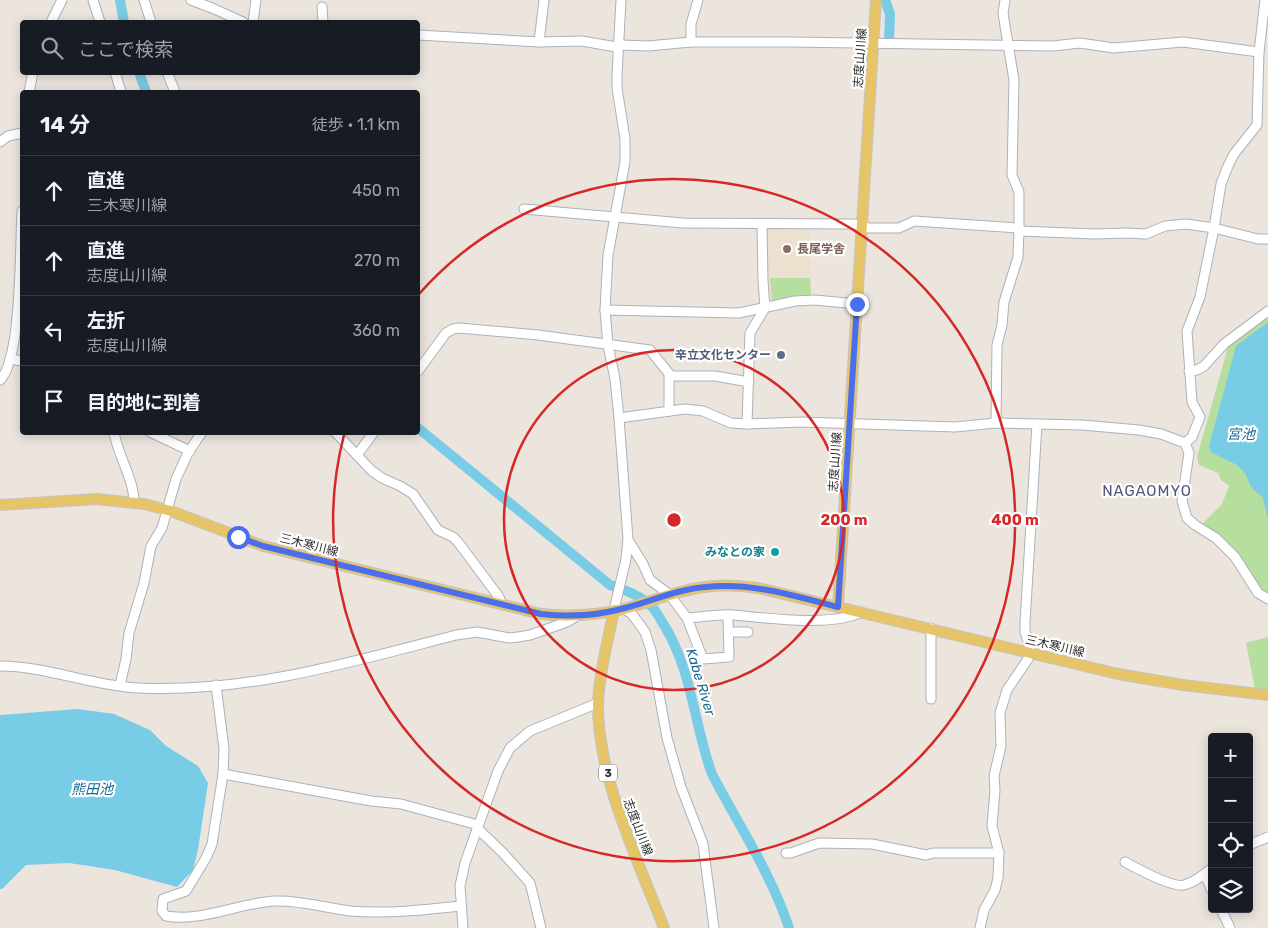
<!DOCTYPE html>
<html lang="ja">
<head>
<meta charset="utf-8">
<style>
	:root { --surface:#171b24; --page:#20242c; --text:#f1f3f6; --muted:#9ea1a6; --line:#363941 }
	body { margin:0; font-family:Rubik,"Noto Sans JP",sans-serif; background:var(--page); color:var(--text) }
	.controls { position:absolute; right:15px; bottom:15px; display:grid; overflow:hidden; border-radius:5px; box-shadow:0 2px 12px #0003 }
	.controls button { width:45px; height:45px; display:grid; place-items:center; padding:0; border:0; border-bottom:1px solid var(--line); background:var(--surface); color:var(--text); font:25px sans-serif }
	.stop { position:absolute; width:15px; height:15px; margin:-11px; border:4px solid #4b6eec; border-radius:50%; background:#fff }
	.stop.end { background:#4b6eec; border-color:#fff; box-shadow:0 1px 5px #0008 }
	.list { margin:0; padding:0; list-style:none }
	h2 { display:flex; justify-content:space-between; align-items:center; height:65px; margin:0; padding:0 20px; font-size:21px }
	h2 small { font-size:16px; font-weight:400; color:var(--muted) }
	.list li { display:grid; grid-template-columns:32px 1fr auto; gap:15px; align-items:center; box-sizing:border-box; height:70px; padding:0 20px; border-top:1px solid var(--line) }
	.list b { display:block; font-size:19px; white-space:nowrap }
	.list p { margin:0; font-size:16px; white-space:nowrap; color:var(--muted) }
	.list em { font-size:16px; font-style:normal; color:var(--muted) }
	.icon { flex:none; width:28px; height:28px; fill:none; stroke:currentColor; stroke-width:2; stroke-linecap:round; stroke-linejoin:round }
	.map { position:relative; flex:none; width:1268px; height:928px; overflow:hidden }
	.search { position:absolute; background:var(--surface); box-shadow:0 2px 12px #0003; left:20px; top:20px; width:400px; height:55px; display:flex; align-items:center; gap:12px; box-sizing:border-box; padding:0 18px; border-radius:5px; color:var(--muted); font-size:19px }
	.panel { position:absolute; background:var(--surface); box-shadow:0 2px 12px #0003; left:20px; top:90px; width:400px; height:345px; border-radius:5px }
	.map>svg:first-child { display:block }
	.education { fill:#ece1cf }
	.green { fill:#b6de9f }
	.water { fill:#79cce5 }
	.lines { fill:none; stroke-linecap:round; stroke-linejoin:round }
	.river { stroke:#79cce5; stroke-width:10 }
	.minor-casing { stroke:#aeb1ba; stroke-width:11 }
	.major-casing { stroke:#c4c4c4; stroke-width:12 }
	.minor { stroke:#fff; stroke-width:9 }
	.major { stroke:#e6c569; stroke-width:10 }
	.route { stroke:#4b6eec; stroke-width:6 }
	.ring { fill:none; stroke:#d62828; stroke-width:2.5 }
	.education-dot { fill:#8d6e63; stroke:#fff; stroke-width:2 }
	.service-dot { fill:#5c6f8a; stroke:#fff; stroke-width:2 }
	.culture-dot { fill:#0f9aa8; stroke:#fff; stroke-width:2 }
	.labels { text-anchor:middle; stroke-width:4.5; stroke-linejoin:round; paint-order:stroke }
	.shield { fill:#fff; stroke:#6b6b6b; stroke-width:1 }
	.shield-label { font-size:11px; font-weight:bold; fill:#2b2b2b }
	.street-label { font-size:12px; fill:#2b2b2b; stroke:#fff }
	.education-label { font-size:12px; font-weight:bold; fill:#785e54; stroke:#fff; text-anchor:start }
	.service-label { font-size:12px; font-weight:bold; fill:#4e5e75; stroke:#fff; text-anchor:end }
	.culture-label { font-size:12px; font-weight:bold; fill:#0d838f; stroke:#fff; text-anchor:end }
	.water-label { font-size:14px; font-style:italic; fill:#186c92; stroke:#fff }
	.quarter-label { font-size:15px; letter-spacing:1px; fill:#4f5778; stroke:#fff }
	.centre { fill:#d62828; stroke:#fff; stroke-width:2.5 }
	.ring-label { font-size:15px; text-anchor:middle; font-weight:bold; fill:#d62828; stroke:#fff; stroke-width:4.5; stroke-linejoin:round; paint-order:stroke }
</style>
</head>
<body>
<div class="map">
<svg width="1268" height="928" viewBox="0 0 1268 928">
	<rect width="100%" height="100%" fill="#ece5de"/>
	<path class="education" d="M764 228H809L812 299 768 306Z"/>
	<g class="green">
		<path d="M770 278H810L811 295 794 296 772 301Z"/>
		<path d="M1268 311V597L1257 591 1237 557 1203 523 1222 504 1229 486 1221 480 1218 473 1199 465 1197 457 1228 347 1234 338Z"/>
		<path d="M1268 637V691L1255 689 1246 643Z"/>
	</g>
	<g class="water">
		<path d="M1268 322V520L1263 498 1251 487 1245 473 1237 465 1211 452 1209 446 1236 346Z"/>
		<path d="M78 709 114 714 150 730 166 746 198 766 208 783 198 850 193 870 177 887 115 870 69 863 26 865 2 889H0V715Z"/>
	</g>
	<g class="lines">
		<g class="river">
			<path d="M120 0 124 22"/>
			<path d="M885 0 890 14 889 41"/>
			<path d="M139 72 146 92"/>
			<path d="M418 428 610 585C623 589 637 594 648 603 655 608 659 617 664 625 692 670 694 725 712 774 739 826 771 873 789 928"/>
		</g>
		<g class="minor-casing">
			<g id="minor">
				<path d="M93 0 100 22"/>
				<path d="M144 0 151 22"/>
				<path d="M191 0 212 8 243 22"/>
				<path d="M322 7 323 22"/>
				<path d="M51 22 62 0"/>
				<path d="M253 22 256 0"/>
				<path d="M418 35 539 42 582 41 616 47 622 45 648 46 691 42H792L1053 46 1080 43 1114 48 1183 42 1259 52"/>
				<path d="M539 42 544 0"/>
				<path d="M691 42V24L698 0"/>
				<path d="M115 72 121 92"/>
				<path d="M167 72 175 92"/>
				<path d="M29 92 33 72"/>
				<path d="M0 142 8 136 22 133"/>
				<path d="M524 209 683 223 854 224 869 228H899L914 221 1019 228"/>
				<path d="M1019 231 1095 234 1127 233 1146 234 1165 226 1186 224 1214 228 1258 239H1268"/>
				<path d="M605 310 739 313 795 301 815 300 857 304"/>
				<path d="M10 359 22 361"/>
				<path d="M418 371 446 333 453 329 459 328 538 335 650 350 671 376H715L749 382"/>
				<path d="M1189 371 1197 370 1204 366 1224 344 1268 311"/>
				<path d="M669 374V411"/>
				<path d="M0 380C22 359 20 244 22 211"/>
				<path d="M619 418 685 409 703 411 731 423 747 424 801 422 955 427 996 423 1082 425 1139 430 1161 434 1185 443 1189 453 1182 501 1187 518 1195 525 1216 538 1235 557 1258 593 1268 599"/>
				<path d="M996 423 997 345 1002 325 1004 302 1018 257 1019 231V192L1012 175 1014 80 1005 26 1003 13 1005 0"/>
				<path d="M747 424 750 333 765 308 763 281 762 224"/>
				<path d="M114 432C118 457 134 478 134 503"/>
				<path d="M150 432 190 451"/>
				<path d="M335 432 372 471 382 478 400 486 413 494 438 530 453 537 458 542 499 597 502 605"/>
				<path d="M1185 443 1192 437 1200 417 1192 402 1187 331 1200 297 1214 228 1221 184 1228 166 1234 154 1257 125 1259 52 1265 0"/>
				<path d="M357 455 374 432"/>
				<path d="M628 540 643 564 650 580 669 594 687 618C703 617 719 614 734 615 766 618 834 627 861 612"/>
				<path d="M624 609 632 614 645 632 651 650 667 738 681 787 703 844 714 928"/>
				<path d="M614 610 626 559 628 539 619 418 615 379 608 345 605 310 608 255 625 162V139L617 88V75L621 0"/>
				<path d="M687 618 703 659 729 657 728 619"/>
				<path d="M729 632H748"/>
				<path d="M0 666C47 666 92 686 139 688 248 693 351 662 456 635L477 632 509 638 518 637 530 635 567 622 577 616"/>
				<path d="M120 685 126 659 129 633 144 583 151 546 162 528 176 479 188 453 202 432"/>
				<path d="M216 685 224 749 223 774 212 844 206 858 186 891 163 899 162 911 166 916C203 922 238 903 275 901 301 900 325 908 350 911 387 914 424 910 460 906"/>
				<path d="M931 699V628"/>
				<path d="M223 774 371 801 401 804 478 825"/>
				<path d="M477 828 503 853 530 883 541 928"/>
				<path d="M1249 845 1268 837"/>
				<path d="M786 853H791L819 843 872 844 926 855 933 853H999"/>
				<path d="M1125 862C1136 868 1173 888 1184 885 1195 882 1204 875 1212 868"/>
				<path d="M1205 874 1212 891"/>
				<path d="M1221 909 1230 928"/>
				<path d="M463 928 460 886 465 863 498 771 510 748 530 731 598 703"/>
				<path d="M980 928 984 910 995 890 998 878 999 853 992 826 995 790 994 776 1001 746 1000 713 1007 690 1028 659V652L1030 647 1025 632V622L1037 424"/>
			</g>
		</g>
		<g class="major-casing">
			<g id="major">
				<path d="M0 505 97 499 144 504 171 511 263 546 541 614C569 617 597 615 624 609 651 602 677 590 705 587 723 584 741 586 758 588L1118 674 1183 685 1268 695"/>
				<path d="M838 607 876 0"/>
				<path d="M614 610C608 641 599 673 598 705 598 779 638 860 664 928"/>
			</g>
		</g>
		<use href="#minor" class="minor"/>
		<use href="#major" class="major"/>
	</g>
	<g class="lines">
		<path class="route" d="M238 537 263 546 541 614C569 617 597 616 625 608 652 601 678 589 706 587 751 582 795 596 838 607L857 304"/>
	</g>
	<g class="ring">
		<circle cx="674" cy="520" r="170"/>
		<path d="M419 294A341 341 0 1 1 344 435"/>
	</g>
	<circle class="education-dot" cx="787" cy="249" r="5"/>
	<circle class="service-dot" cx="781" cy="355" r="5"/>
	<circle class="culture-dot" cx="775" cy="552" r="5"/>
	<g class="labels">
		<rect class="shield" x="599" y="764.5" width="18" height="17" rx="4"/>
		<g class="shield-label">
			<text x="608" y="777">3</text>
		</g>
		<g class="street-label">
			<text transform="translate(860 58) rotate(-86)" y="4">志度山川線</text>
			<text transform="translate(835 462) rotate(-86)" y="4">志度山川線</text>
			<text transform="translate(309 545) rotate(14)" y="4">三木寒川線</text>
			<text transform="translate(1055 646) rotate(13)" y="4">三木寒川線</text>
			<text transform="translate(638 827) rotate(69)" y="4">志度山川線</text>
		</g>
		<g class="education-label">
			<text x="797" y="253">長尾学舎</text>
		</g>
		<g class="service-label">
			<text x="771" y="359">辛立文化センター</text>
		</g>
		<g class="culture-label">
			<text x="765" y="556">みなとの家</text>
		</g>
		<g class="water-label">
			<text x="1241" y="439">宮池</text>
			<text transform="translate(701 682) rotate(73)" y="5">Kabe River</text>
			<text x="92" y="794">熊田池</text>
		</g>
		<g class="quarter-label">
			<text x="1147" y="496">NAGAOMYO</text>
		</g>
	</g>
	<circle cx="674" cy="520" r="8" class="centre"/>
	<g class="ring-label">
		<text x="844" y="525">200 m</text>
		<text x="1015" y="525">400 m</text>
	</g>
</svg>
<div class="controls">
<button>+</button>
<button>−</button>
<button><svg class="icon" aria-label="locate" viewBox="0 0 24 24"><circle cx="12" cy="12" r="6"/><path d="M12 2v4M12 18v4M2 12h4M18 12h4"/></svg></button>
<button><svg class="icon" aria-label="layers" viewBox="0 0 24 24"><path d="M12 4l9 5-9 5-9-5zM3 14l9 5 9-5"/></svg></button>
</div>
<div class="stop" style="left:238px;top:537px"></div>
<div class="stop end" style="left:857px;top:304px"></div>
<div class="search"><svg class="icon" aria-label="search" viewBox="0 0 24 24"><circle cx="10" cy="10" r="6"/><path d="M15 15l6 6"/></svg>ここで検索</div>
<section class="panel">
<h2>14 分<small>徒歩 · 1.1 km</small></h2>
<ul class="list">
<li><svg class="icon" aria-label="ahead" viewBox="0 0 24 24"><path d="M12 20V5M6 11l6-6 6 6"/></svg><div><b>直進</b><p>三木寒川線</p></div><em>450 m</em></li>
<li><svg class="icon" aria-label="ahead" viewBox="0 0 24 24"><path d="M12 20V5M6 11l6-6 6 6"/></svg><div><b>直進</b><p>志度山川線</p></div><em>270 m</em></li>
<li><svg class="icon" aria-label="left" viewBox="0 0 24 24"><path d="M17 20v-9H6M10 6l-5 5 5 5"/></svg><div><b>左折</b><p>志度山川線</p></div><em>360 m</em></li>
<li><svg class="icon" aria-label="arrive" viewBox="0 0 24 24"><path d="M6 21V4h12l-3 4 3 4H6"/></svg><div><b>目的地に到着</b></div></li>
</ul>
</section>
</div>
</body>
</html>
